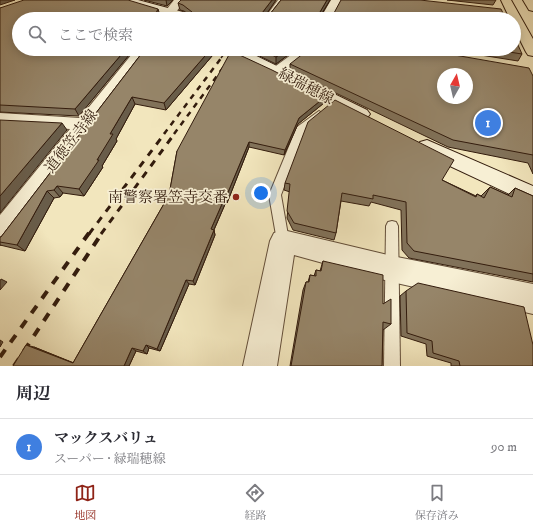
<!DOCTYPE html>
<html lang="ja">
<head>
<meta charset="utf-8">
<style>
	:root { --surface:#fff; --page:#f7f7f7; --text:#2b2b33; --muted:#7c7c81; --line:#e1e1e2; --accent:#8f2418 }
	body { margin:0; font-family:"IM FELL DW Pica","Noto Serif JP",serif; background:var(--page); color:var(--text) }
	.compass { position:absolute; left:437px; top:68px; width:36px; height:36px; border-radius:50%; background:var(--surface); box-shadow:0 2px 10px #0003; rotate:8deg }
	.you { position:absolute; left:261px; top:193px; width:14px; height:14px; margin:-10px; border:3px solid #fff; border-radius:50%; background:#1a73e8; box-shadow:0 0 0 6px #1a73e833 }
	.badge { display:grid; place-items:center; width:26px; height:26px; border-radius:50%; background:var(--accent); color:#fff; font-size:13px; font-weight:700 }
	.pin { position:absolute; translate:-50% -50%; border:2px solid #fff; box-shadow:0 1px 4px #0006 }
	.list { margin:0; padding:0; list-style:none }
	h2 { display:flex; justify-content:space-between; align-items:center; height:52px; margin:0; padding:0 16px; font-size:17px }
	h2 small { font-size:13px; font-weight:400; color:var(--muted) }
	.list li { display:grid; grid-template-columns:26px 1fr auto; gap:12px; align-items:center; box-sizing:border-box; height:56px; padding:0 16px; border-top:1px solid var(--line) }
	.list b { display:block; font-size:15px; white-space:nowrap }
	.list p { margin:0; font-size:13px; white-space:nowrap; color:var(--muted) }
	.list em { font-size:13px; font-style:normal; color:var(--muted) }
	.icon { flex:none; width:22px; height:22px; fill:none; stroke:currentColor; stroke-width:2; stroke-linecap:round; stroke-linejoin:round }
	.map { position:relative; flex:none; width:533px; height:366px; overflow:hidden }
	.search { position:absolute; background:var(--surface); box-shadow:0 2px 10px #0003; left:12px; right:12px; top:12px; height:44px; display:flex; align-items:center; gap:10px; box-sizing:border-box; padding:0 14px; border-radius:22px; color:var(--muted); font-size:15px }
	.sheet { height:108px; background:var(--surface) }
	nav { display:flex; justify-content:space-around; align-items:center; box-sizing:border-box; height:56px; border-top:1px solid var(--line); background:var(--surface); font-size:11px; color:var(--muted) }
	nav a { display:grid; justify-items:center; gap:2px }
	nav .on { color:var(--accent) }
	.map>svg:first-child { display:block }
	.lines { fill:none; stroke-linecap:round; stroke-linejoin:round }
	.service-casing { stroke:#634e39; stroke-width:2 }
	.minor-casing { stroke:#634e39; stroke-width:2 }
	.secondary-casing { stroke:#331c0d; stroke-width:2 }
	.primary-casing { stroke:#331c0d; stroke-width:2 }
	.service { fill:#f7efd4; fill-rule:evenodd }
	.minor { fill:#f7efd4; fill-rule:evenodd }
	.secondary { fill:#f7efd4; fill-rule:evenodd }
	.primary { fill:#f2e6bd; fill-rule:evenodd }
	.rail-far3 { stroke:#331c0d; stroke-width:1.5; stroke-dasharray:4 4; stroke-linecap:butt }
	.rail-far2 { stroke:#331c0d; stroke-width:2.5; stroke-dasharray:5.5 5.5; stroke-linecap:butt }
	.rail-far1 { stroke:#331c0d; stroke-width:3; stroke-dasharray:7 7; stroke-linecap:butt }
	.rail { stroke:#331c0d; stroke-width:4; stroke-dasharray:9 9; stroke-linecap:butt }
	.wall { fill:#81725a; stroke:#331c0d }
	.shaded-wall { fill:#695d4a; stroke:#331c0d }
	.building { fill:#968569; stroke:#331c0d; fill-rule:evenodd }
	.poi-dot { fill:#8f2418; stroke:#f7efd4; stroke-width:1.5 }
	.labels { text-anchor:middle; stroke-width:3.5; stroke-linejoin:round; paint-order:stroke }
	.street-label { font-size:15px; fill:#331c0d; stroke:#f7efd4 }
	.poi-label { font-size:15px; fill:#331c0d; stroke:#f7efd4; text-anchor:end }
</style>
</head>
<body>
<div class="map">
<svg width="533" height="366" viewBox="0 0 533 366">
	<rect width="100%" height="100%" fill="#f2e6bd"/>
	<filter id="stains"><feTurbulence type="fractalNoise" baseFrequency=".005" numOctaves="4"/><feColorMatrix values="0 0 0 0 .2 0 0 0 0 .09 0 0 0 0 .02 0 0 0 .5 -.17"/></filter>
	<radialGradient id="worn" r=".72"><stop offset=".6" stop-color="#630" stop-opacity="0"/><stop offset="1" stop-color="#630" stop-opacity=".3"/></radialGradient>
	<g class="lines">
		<g class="service-casing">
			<g id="service">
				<path d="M278 0H284L270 19H264Z"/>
				<path d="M319 111 323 114 306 129 281 195 289 241 288 245 283 247 278 245 277 241 269 195 297 127Z"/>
				<path d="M392 221 396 222 398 226 400 366H384L386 226 388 222Z"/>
			</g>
		</g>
		<g class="minor-casing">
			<g id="minor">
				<path d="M174 0H185L171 19H159Z"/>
				<path d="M331 0H341L332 19H320Z"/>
				<path d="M136 49H150L9 242 0 245V215L70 129 0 125V113L80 118Z"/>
				<path d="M299 49H315L283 74 278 76 273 74 270 71 273 68Z"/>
				<path d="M283 230 392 256 533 284V314L392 282 294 255 277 366H243L270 241 274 233Z"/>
			</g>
		</g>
		<g class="secondary-casing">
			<g id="secondary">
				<path d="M121 0H138L183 12 192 19H177L122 2Z"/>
				<path d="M224 49H242L367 110 370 114 367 118 361 120 355 118 273 74 226 52Z"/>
				<path d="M427 140 533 186V205L420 152 417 147 420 142Z"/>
			</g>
		</g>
		<g class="primary-casing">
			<g id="primary">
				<path d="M501 0H511L533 39V56L528 55 526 52 514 28V19H510Z"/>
				<path d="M523 0H533V11L529 10Z"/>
			</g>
		</g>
		<use href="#service" class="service"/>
		<use href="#minor" class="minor"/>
		<use href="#secondary" class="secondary"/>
		<use href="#primary" class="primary"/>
		<g class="rail-far3">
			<path d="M221 58 228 49"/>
			<path d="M230 58 237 49"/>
		</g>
		<g class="rail-far2">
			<path d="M164 134 222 57"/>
			<path d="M174 134 231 57"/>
		</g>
		<g class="rail-far1">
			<path d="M89 234 165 133"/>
			<path d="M101 234 175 133"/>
		</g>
		<g class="rail">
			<path d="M0 357 89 233"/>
			<path d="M14 366 102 233"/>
		</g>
	</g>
	<g class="wall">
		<path d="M144 0H173L167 6Z"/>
		<path d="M181 0H276L267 13 270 14 281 0H330L322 14 506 19H19V49H134L79 116 0 112V8L160 14H188L184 11 180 10 178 3Z"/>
		<path d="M447 0H496L493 5Z"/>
		<path d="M145 49H218L166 110 135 104 116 139 117 141 102 166 103 167 84 196 63 193 60 197 54 198 25 251 0 245V237H1Z"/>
		<path d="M245 49H296L276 64Z"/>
		<path d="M443 49H514L522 54 518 61Z"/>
		<path d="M290 64 533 76V174L528 163 448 147 290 71Z"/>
		<path d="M324 103 298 124 284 155 249 147 227 203 226 202 214 230 215 235 195 285 189 284 160 351 149 348 147 354 136 351 129 366H13L34 347 73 363 169 195 177 151Z"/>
		<path d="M442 180 476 196 477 194 481 196 490 187 508 195 515 188 533 196V282L409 258 402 250 401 210 371 202 369 206 341 201 336 233 334 240 293 230 287 218 290 192 284 190 285 183Z"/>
		<path d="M323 261 383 304 391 324 383 330 382 366H290L303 290 306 282H308L310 275 314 276 316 270 320 271Z"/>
		<path d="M406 291 533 366H451V363L427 356 426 344 401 336 400 296Z"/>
	</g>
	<g class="shaded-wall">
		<path d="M0 0H15L0 5Z"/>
		<path d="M166 0H173L167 6Z"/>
		<path d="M272 0H276L263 19 262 13Z"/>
		<path d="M327 0H330L319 18 320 12Z"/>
		<path d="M158 9 160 15 157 19 156 13Z"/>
		<path d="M241 15V19H238Z"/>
		<path d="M126 49H134L79 116 75 109Z"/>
		<path d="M211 49H218L166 110 164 103Z"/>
		<path d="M287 49H296L276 64V57Z"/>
		<path d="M132 97 135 104 116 139 117 141 102 166 103 167 84 196 79 189 97 160 110 134Z"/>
		<path d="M325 97 324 103 298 124 284 155 285 150 299 118Z"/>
		<path d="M62 123 67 130 0 213V196Z"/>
		<path d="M249 142V147L227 203 226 197Z"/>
		<path d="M57 186 63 193 60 197 54 190Z"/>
		<path d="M47 191 54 198 25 251 17 245Z"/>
		<path d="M225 197 226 202 212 234 211 229Z"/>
		<path d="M214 230 215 235 195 285 193 281Z"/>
		<path d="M1 279 7 282 0 290V281Z"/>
		<path d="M186 280 189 284 160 351 157 349Z"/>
		<path d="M0 340 3 342 0 347Z"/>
		<path d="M26 345 34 347 79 365 73 363Z"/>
		<path d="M146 345 149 348 147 354 143 351Z"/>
		<path d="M132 348 136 351 129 366H124Z"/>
	</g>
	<g class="building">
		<path d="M24 0H128L158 9 156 13 157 14 171 13 191 14 192 12 183 5 178 3 181 0H272L262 13 270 14 281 0H327L320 12V14L334 13 341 0H420L501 9 506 19H247L241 15 238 19H19V49H126L75 109 0 105V8Z"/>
		<path d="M514 36 522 54 490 49H514Z"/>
		<path d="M145 49H211L164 103 132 97 110 134H113L97 160H99L79 189 57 186 54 190 47 191 17 245 0 242V237H1Z"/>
		<path d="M260 49H287L276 57Z"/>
		<path d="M309 49H420L529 68 533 76V155L453 140 290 64ZM443 74H467V98H443Z"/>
		<path d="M231 51 272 70 325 97 299 118 285 150 249 142 226 197H225L211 229 214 230 193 281 186 280 157 349 146 345 143 351 132 348 124 366H13L26 345 73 363 169 195 177 151Z"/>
		<path d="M335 100 454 160 442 180 476 197 477 194 484 198 490 187 512 197 515 188 533 196V274L414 251 407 243 406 202 373 195V199L342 193 336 233 294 223 287 211 290 184 285 183 308 122Z"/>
		<path d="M0 120 62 123 0 196Z"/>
		<path d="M323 261 383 275V304L391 299V324L383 322 382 366H291L306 282H309L310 275 316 276V270L321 271Z"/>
		<path d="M418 283 524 307 533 345V366H460L459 361 433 353 432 341 407 333 406 291Z"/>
	</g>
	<circle class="poi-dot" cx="236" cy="197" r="4"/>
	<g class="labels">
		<g class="street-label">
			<text transform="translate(306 86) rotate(28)" y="5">緑瑞穂線</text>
			<text transform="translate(71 141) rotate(-52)" y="5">道徳笠寺線</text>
		</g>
		<g class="poi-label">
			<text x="228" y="202">南警察署笠寺交番</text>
		</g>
	</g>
	<rect width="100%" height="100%" filter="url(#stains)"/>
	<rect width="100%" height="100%" fill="url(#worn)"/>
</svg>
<svg class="compass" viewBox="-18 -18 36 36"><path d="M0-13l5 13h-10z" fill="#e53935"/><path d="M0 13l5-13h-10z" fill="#7c7c81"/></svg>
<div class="you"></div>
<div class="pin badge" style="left:488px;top:123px;background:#3f7fe0">1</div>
<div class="search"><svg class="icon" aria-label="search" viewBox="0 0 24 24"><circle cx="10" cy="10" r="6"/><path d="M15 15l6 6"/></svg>ここで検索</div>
</div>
<section class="sheet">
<h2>周辺<small></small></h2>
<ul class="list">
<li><span class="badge" style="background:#3f7fe0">1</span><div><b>マックスバリュ</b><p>スーパー · 緑瑞穂線</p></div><em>90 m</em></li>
</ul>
</section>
<nav>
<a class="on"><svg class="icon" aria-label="map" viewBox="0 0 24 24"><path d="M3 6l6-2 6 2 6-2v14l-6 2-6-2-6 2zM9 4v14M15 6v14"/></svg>地図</a>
<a><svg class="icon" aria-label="directions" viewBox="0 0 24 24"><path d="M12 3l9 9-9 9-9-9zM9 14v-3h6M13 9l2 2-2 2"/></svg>経路</a>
<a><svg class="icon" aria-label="saved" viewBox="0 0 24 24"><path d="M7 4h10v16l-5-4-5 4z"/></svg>保存済み</a>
</nav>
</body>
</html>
